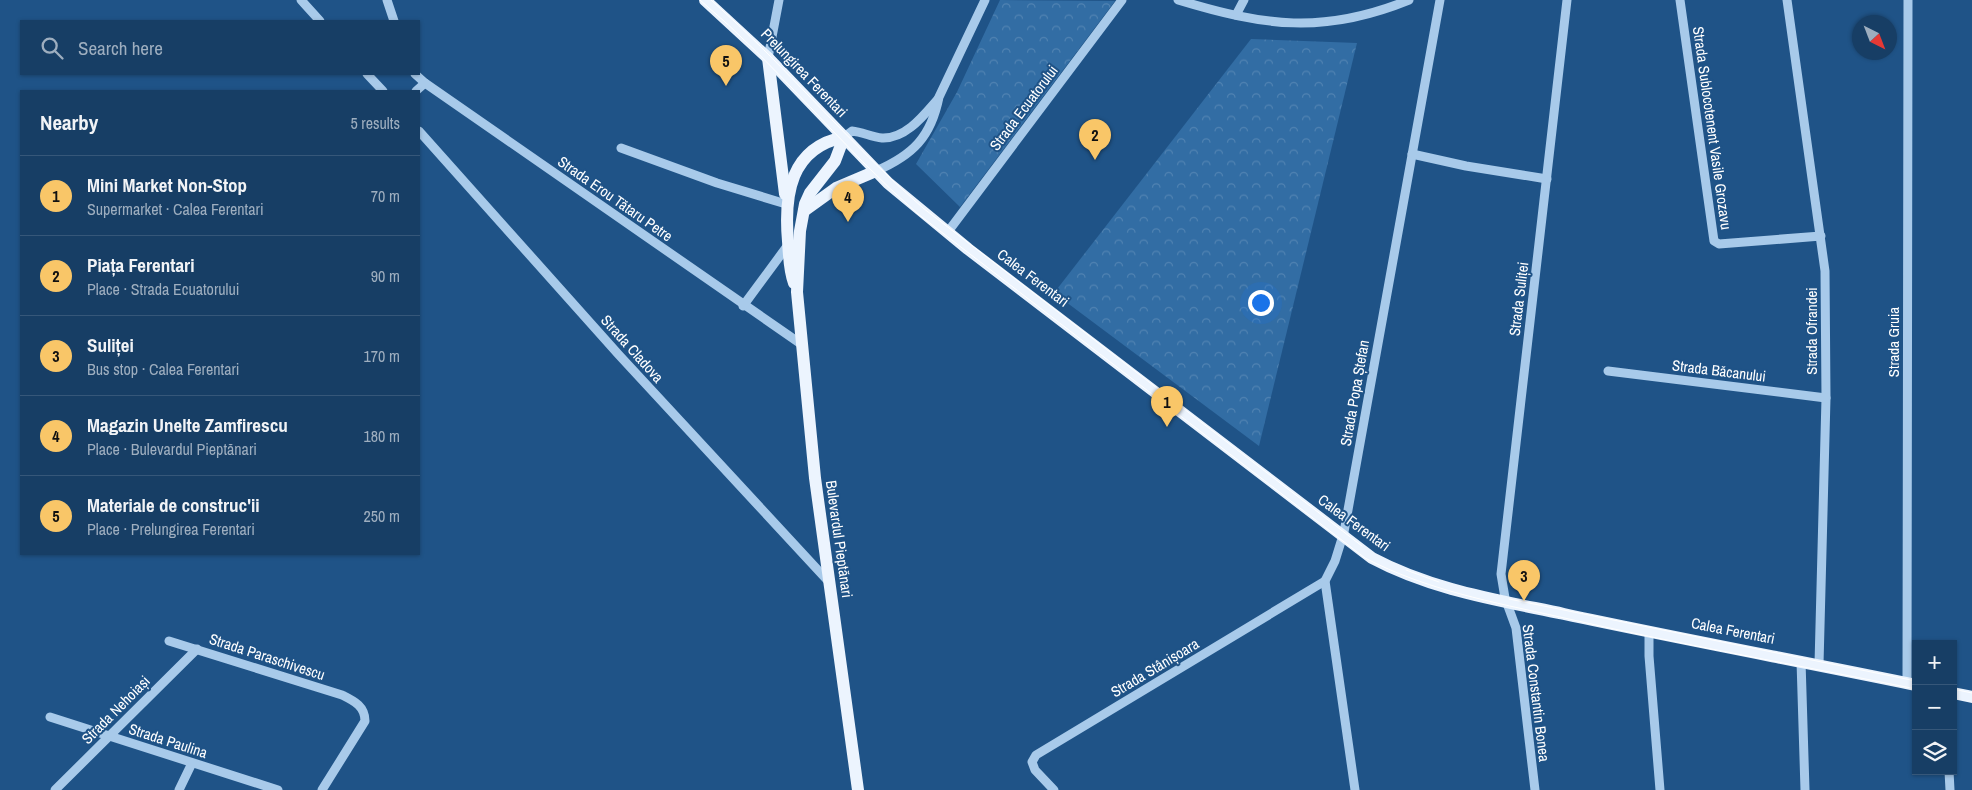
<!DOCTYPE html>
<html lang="en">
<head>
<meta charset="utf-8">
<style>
	:root { --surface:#173e65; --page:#20456b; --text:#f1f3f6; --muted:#9eaebf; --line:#365779; --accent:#f9c668 }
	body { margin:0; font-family:"Archivo Narrow",sans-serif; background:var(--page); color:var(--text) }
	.controls { position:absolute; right:15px; bottom:15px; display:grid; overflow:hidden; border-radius:0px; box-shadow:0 1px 4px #0004 }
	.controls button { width:45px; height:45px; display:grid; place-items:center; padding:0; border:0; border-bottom:1px solid var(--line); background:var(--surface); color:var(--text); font:25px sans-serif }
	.compass { position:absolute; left:1852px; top:15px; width:45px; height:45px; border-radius:50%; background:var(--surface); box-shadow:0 1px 4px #0004; rotate:138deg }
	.you { position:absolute; left:1260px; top:302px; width:18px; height:18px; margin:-12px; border:4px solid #fff; border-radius:50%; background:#1a73e8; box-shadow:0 0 0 8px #1a73e833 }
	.badge { display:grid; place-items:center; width:32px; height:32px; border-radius:50%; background:var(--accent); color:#111; font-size:16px; font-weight:700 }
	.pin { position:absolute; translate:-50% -41px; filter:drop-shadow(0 1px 2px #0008) }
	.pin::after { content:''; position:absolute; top:26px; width:18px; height:15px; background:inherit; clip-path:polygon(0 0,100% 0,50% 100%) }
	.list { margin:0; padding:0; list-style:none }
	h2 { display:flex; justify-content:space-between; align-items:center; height:65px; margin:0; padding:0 20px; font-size:21px }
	h2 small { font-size:16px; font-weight:400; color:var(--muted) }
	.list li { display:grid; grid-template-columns:32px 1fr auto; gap:15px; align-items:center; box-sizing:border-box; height:80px; padding:0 20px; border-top:1px solid var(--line) }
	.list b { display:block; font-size:19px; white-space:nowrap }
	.list p { margin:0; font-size:16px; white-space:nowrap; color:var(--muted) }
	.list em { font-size:16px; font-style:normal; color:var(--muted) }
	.icon { flex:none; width:28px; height:28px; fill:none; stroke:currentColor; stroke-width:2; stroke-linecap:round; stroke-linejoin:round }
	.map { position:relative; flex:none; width:1972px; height:790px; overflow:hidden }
	.search { position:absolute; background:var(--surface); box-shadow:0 1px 4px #0004; left:20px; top:20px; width:400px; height:55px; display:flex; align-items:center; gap:12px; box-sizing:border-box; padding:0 18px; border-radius:0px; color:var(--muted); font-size:19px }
	.panel { position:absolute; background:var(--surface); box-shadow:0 1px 4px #0004; left:20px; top:90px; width:400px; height:465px; border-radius:0px }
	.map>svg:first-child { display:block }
	.park { fill:url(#park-crowns) }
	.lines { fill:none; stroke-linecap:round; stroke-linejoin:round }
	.minor { stroke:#a8caea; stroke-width:9 }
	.major { stroke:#ecf4fe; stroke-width:12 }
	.tram { stroke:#fff; stroke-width:1 }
	.labels { text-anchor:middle; stroke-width:4; stroke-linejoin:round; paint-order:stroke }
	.street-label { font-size:15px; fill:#fff; stroke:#1f5387 }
</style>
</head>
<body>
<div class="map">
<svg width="1972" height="790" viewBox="0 0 1972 790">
	<defs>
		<pattern id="park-crowns" width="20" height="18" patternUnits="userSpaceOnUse" patternTransform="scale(1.25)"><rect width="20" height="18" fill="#326da4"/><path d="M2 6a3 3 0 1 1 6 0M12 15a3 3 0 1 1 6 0" fill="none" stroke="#5183b2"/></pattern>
	</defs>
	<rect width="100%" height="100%" fill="#1f5387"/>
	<g class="park">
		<path d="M1000 0 1115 1 960 207 916 164 957 92Z"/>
		<path d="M1251 39 1357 43 1259 446 1054 293Z"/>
	</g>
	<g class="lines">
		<g class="minor">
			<path d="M301 0 320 21"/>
			<path d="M387 0 394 21"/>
			<path d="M1178 0C1264 26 1323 35 1409 0"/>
			<path d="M1680 0 1714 241 1719 244 1821 236"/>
			<path d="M1787 0 1825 271 1826 398 1819 664"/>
			<path d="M1236 15 1244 0"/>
			<path d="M768 58 779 0"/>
			<path d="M367 74 383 91"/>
			<path d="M415 74 425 83 801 344"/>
			<path d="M416 91 425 83"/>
			<path d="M419 131 619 355 829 582"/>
			<path d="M844 137 852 131C862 132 872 137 882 138 906 139 924 115 938 99"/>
			<path d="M621 148 717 183 786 204"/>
			<path d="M1412 154 1466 166 1547 179"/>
			<path d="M876 171C913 155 931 137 939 97L985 0"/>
			<path d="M947 233 1122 0"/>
			<path d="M743 306 788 245"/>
			<path d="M1608 371 1826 398"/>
			<path d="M1649 632V656L1660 790"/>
			<path d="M169 641 342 695C354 701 365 706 365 721L322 790"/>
			<path d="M1801 661 1805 790"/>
			<path d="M1907 683 1908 0"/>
			<path d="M50 717 278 790"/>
			<path d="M1949 771 1950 790"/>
			<path d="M55 790 197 649"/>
			<path d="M179 790 192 763"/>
			<path d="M1054 790 1035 770 1032 762 1036 755 1325 581"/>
			<path d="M1355 790 1325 581 1335 561 1344 532 1440 0"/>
			<path d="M1535 790 1516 628 1505 598 1501 574 1567 0"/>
		</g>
		<g class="major">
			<path d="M705 0 768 58 888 183 968 249 1372 558C1432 590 1498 600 1564 614 1681 639 1799 661 1916 685"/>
			<path d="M768 58 785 194"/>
			<path d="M844 137 835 161 810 193 805 204 800 231 797 292 815 478 858 790"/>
			<path d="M804 211 836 188 876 171"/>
			<path d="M794 283C789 270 789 254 788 241 784 195 790 148 844 137"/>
			<path d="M1953 693 1972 697"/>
		</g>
		<g class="tram">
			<path d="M700 0C778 65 841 147 918 214L1365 558C1427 590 1492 602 1560 617 1678 644 1797 665 1916 689"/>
			<path d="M711 0C786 66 848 143 923 208L1362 546"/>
			<path d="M1406 570 1439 582"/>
			<path d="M1509 599 1916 681"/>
			<path d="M1953 689 1972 693"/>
		</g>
	</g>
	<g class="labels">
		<g class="street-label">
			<text transform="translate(804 73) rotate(46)" y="5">Prelungirea Ferentari</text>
			<text transform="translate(1024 108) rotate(-53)" y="5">Strada Ecuatorului</text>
			<text transform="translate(1712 128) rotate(82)" y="5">Strada Sublocotenent Vasile Grozavu</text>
			<text transform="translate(615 199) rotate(35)" y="5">Strada Erou Tătaru Petre</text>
			<text transform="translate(1033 278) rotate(37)" y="5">Calea Ferentari</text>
			<text transform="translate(1519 299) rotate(-83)" y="5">Strada Suliței</text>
			<text transform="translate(1812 331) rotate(-90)" y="5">Strada Ofrandei</text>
			<text transform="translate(1894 342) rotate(-90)" y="5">Strada Gruia</text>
			<text transform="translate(632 349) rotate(48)" y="5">Strada Cladova</text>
			<text transform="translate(1719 371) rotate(7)" y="5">Strada Băcanului</text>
			<text transform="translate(1355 393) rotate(-80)" y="5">Strada Popa Ștefan</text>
			<text transform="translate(1354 523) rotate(36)" y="5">Calea Ferentari</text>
			<text transform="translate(839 539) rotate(82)" y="5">Bulevardul Pieptănari</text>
			<text transform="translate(1733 631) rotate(11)" y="5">Calea Ferentari</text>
			<text transform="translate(267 657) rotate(18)" y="5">Strada Paraschivescu</text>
			<text transform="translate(1155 668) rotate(-31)" y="5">Strada Stânișoara</text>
			<text transform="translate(1536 693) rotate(83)" y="5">Strada Constantin Bonea</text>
			<text transform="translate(116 710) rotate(-45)" y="5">Strada Nehoiași</text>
			<text transform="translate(168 741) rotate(18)" y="5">Strada Paulina</text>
		</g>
	</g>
</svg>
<div class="controls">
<button>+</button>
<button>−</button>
<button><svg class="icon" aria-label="layers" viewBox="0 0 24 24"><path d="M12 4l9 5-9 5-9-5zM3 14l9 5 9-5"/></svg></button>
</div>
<svg class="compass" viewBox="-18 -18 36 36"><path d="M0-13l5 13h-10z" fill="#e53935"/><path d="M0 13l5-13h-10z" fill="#9eaebf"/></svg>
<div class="you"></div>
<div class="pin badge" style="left:1167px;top:427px">1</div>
<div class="pin badge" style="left:1095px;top:160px">2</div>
<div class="pin badge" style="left:1524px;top:601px">3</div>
<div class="pin badge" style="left:848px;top:222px">4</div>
<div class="pin badge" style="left:726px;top:86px">5</div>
<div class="search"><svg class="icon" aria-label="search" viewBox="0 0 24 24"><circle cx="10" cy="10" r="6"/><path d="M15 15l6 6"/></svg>Search here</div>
<section class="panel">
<h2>Nearby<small>5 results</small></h2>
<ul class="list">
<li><span class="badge">1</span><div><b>Mini Market Non-Stop</b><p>Supermarket · Calea Ferentari</p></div><em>70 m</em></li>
<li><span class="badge">2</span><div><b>Piața Ferentari</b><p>Place · Strada Ecuatorului</p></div><em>90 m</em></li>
<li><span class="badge">3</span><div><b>Suliței</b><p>Bus stop · Calea Ferentari</p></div><em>170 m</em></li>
<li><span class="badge">4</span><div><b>Magazin Unelte Zamfirescu</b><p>Place · Bulevardul Pieptănari</p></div><em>180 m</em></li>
<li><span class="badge">5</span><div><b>Materiale de construc'ii</b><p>Place · Prelungirea Ferentari</p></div><em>250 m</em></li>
</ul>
</section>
</div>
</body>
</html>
